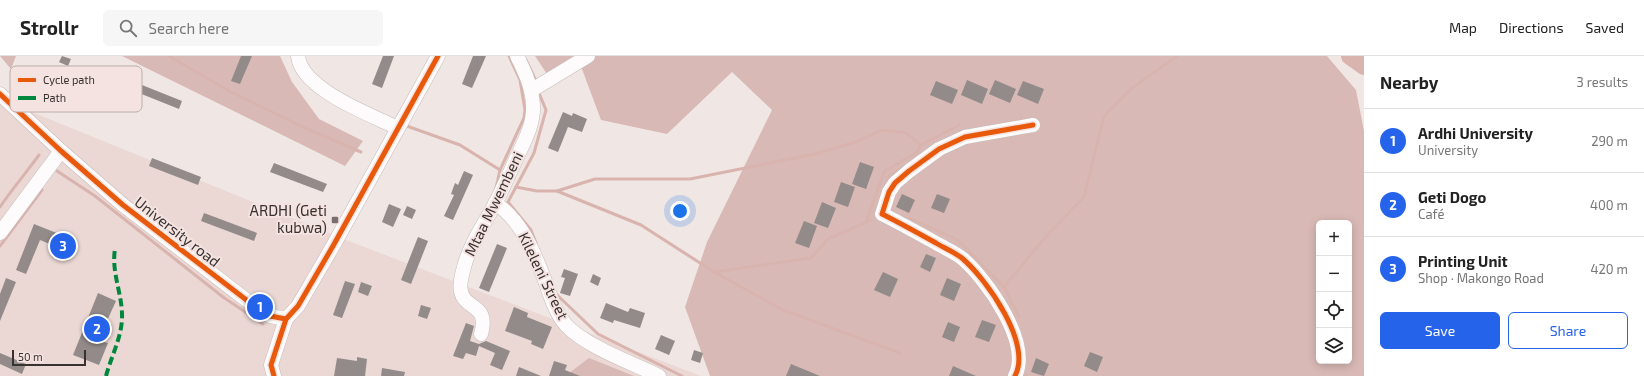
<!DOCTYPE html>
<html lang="en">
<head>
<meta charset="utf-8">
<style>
	:root { --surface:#fff; --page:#f6f6f6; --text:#222; --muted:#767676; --line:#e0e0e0; --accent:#2563eb }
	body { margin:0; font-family:"Exo 2",sans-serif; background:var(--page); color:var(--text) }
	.controls { position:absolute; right:12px; bottom:12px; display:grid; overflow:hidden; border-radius:6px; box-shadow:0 2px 10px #0003 }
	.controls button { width:36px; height:36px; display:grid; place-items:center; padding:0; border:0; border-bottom:1px solid var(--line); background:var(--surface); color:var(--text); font:20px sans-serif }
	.scale { position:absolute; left:12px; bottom:10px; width:74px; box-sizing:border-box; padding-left:4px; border:2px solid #373130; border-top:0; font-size:11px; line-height:14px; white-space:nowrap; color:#373130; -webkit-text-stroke:3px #f4e3e0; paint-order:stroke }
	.you { position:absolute; left:680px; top:155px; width:14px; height:14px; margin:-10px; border:3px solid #fff; border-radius:50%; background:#1a73e8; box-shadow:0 0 0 6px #1a73e833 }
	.badge { display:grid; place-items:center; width:26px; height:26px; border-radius:50%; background:var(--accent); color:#fff; font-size:13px; font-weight:700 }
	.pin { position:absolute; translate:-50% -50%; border:2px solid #fff; box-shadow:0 1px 4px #0006 }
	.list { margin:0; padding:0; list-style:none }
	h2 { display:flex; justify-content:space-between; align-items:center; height:52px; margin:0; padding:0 16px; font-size:17px }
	h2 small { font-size:13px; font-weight:400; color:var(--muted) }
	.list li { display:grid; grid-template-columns:26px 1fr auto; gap:12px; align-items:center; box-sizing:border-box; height:64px; padding:0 16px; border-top:1px solid var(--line) }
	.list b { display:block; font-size:15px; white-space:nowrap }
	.list p { margin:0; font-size:13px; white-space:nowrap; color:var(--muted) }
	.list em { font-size:13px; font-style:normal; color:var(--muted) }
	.actions { display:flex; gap:8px; padding:12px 16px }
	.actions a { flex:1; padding:9px 0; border:1px solid var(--accent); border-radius:6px; text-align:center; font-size:14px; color:var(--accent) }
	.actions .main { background:var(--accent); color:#fff }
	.icon { flex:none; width:22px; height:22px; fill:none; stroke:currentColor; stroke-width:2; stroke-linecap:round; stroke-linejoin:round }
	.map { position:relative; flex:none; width:1364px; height:320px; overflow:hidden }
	header { display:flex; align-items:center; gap:24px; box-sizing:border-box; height:56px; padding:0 20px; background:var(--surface); border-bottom:1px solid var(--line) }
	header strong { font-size:19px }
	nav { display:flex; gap:22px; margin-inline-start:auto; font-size:14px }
	.search { width:280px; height:36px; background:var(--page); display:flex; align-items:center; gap:10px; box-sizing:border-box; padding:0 14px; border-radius:6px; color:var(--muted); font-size:15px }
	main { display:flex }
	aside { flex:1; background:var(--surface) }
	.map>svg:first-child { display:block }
	.built { fill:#ebd8d5 }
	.forest { fill:#d9b9b5; fill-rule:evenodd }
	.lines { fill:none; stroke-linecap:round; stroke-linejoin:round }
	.stream { stroke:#d9b4ae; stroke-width:3 }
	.river { stroke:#d9b4ae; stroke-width:18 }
	.building { fill:#928b89 }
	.minor-casing { stroke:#c3bcbb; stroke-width:15 }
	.minor { stroke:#fdfbfb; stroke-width:14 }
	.quiet { stroke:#00873e; stroke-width:4; stroke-dasharray:8 4; stroke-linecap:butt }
	.cycleway-casing { stroke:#f4e3e0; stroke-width:8 }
	.cycleway { stroke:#e8590c; stroke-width:5 }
	.poi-dot { fill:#78706f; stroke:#f4e3e0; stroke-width:1.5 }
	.labels { text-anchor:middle; stroke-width:4; stroke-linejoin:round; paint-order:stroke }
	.street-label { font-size:15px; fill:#373130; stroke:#f4e3e0 }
	.poi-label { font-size:15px; fill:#373130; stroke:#f4e3e0; text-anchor:end }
	.key { fill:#f4e3e0; stroke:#bbaeab; stroke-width:1 }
	.key-label { font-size:11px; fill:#373130 }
</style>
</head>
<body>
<header>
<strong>Strollr</strong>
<div class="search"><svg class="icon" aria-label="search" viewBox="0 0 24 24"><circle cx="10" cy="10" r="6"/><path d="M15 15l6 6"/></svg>Search here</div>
<nav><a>Map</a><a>Directions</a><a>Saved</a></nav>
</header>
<main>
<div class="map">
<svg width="1364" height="320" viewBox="0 0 1364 320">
	<rect width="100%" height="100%" fill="#f0e6e4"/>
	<path class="built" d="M0 43 341 182 701 320H0Z"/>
	<g class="forest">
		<path d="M0 0H16L11 13Z"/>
		<path d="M122 0H280L292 26 319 63 363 85 345 110Z"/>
		<path d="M535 0H1327L1356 34 1364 75V320H710L685 251 707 186 772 54 732 16 667 78 601 64 582 13 547 18ZM1319 167H1349V305H1319Z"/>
		<path d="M589 302 634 320H565Z"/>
	</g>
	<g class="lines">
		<g class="stream">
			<path d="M169 0 231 36 307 73 361 96"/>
			<path d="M526 4 536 25 538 24"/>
			<path d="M404 69 460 89 500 114"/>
			<path d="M57 115 95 140 223 241 263 268"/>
			<path d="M886 129 889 120 900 113"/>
			<path d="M516 131 537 135H557L641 169 714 216 783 254 900 297"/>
			<path d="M496 132 500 114 524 62 525 54 520 24 509 0"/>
			<path d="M557 135 595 123H690L815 98 856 86 882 74 906 77 921 89"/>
			<path d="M0 151C12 133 26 117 39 99"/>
			<path d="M903 162 911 163 958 184 1004 231 1019 261"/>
			<path d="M866 166 884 116 917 96 921 89 959 69"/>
			<path d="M536 187 531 174 508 146 534 97 546 54 539 37"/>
			<path d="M0 190 42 134"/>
			<path d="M714 216 811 202 828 183 871 164"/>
			<path d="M1004 231 1042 185 1084 141 1104 60 1131 33 1177 0"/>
			<path d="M555 237 598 278 682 320"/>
			<path d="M1025 320 1026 319"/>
		</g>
		<path class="river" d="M1350 0 1364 10"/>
	</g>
	<g class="building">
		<path d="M62 0 71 3 68 10 59 6Z"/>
		<path d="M241 0H252L240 28 231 25Z"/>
		<path d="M383 0H394L382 32 372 28Z"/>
		<path d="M473 0H486L472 32 462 28Z"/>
		<path d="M967 24 988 33 982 48 961 39Z"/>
		<path d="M995 24 1016 33 1010 47 989 38Z"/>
		<path d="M132 25 182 45 179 53 129 33Z"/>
		<path d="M936 25 958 34 952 48 930 39Z"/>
		<path d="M1023 25 1044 33 1038 48 1017 39Z"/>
		<path d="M563 56 572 60 573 57 587 63 582 76 568 71 558 96 548 92Z"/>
		<path d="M152 102 201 121 198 129 149 110Z"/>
		<path d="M860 106 874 111 866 133 852 128Z"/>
		<path d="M274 107 327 128 323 136 270 116Z"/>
		<path d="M464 115 473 119 453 164 444 160 454 139 451 138 455 127 458 129Z"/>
		<path d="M841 126 855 131 848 151 834 146Z"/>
		<path d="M902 138 915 144 909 157 896 151Z"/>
		<path d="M937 138 950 143 944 157 931 152Z"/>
		<path d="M822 146 836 152 828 172 814 167Z"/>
		<path d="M389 148 401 153 393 171 382 166Z"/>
		<path d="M407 150 416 154 412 163 403 159Z"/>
		<path d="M204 157 257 177 254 185 201 165Z"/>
		<path d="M804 165 817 170 809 192 795 187Z"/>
		<path d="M34 168 74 184 69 196 40 184 26 218 16 214Z"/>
		<path d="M418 181 428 185 411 228 401 224Z"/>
		<path d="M497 188 507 192 489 236 479 232Z"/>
		<path d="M926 198 936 202 930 216 920 211Z"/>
		<path d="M564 213 578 218 570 240 560 237 565 222 561 221Z"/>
		<path d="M883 216 898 223 890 241 874 234Z"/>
		<path d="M593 218 601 222 598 230 590 226Z"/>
		<path d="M6 222 16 226 0 265V238Z"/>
		<path d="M947 222 961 228 954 245 940 239Z"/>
		<path d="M345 225 355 228 342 262 333 259Z"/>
		<path d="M361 226 372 230 368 240 358 236Z"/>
		<path d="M98 237 116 245 106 267 112 269 104 286 108 287 99 309 73 299Z"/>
		<path d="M606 247 628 256 630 252 645 257 640 272 614 264 613 267 600 262Z"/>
		<path d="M421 249 431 252 427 263 418 260Z"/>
		<path d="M514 251 528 257 527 261 552 271 543 293 531 288 532 285 505 275Z"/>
		<path d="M982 264 996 269 989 286 975 281Z"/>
		<path d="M948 266 960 271 954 286 942 281Z"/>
		<path d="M466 267 474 270 470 285 479 288 486 285 510 295 502 314 490 309 495 297 479 290 476 300 466 297 463 303 453 300Z"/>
		<path d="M661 279 675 285 669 299 655 293Z"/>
		<path d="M694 294 703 297 700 307 691 304Z"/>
		<path d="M1090 296 1103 301 1097 316 1084 310Z"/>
		<path d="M0 297 26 308 22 318 0 308Z"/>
		<path d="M357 301 367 303 365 320H334L337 302 357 305Z"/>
		<path d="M1036 302 1049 308 1044 320 1031 316Z"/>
		<path d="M554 305 567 309 565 314 580 320H549Z"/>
		<path d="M791 308 820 320H786Z"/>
		<path d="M953 310 976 320H949Z"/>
		<path d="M519 311 541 320H516Z"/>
		<path d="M382 312 405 316 404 320H381Z"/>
	</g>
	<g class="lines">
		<g class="minor-casing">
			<g id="minor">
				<path d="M298 0C301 33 371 59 398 72"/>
				<path d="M532 34 588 0"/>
				<path d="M0 38 61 95 123 149 258 253 270 260 286 263"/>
				<path d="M495 147C521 164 533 194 544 222 550 238 554 255 566 269 585 290 632 307 659 320"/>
				<path d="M0 177 61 95"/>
				<path d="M481 278C490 247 464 254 461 235 459 228 462 218 464 211 470 188 484 168 495 148 503 132 510 116 517 101 525 84 534 68 533 49 532 31 525 16 517 0"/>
				<path d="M274 320 271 309 286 263 298 250 333 190 438 0"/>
				<path d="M1015 320C1032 287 987 224 963 203 955 196 944 192 936 187 918 177 900 167 882 158L889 136 895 127 909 115 939 93 965 81 1033 69"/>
			</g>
		</g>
		<use href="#minor" class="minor"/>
		<path class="quiet" d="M106 320C111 301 121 283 122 263 123 239 111 217 115 193"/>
		<g class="cycleway-casing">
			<g id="cycleway">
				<path d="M0 38 61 95 123 149 258 253 270 260 286 263"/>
				<path d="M274 320 271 309 286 263 298 250 333 190 438 0"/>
				<path d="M1015 320C1032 287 987 224 963 203 955 196 944 192 936 187 918 177 900 167 882 158L889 136 895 127 909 115 939 93 965 81 1033 69"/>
			</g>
		</g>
		<use href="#cycleway" class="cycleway"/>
	</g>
	<rect class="poi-dot" x="331" y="160" width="8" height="8" rx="2"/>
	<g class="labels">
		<g class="street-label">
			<text transform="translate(494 148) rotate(-64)" y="5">Mtaa Mwembeni</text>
			<text transform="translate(177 176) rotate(38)" y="5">University road</text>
			<text transform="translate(543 220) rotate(64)" y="5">Kileleni Street</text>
		</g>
		<g class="poi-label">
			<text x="327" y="160">ARDHI (Geti<tspan x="327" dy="17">kubwa)</tspan></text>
		</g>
	</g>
	<rect x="10" y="10" width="132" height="46" rx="6" class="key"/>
	<rect x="18" y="22" width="18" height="4" fill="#e8590c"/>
	<rect x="18" y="40" width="18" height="4" fill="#00873e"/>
	<g class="key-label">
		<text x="43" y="28">Cycle path</text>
		<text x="43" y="46">Path</text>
	</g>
</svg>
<div class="controls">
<button>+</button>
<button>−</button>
<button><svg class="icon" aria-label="locate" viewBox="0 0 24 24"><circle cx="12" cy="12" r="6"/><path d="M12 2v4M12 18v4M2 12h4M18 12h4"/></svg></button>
<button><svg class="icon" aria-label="layers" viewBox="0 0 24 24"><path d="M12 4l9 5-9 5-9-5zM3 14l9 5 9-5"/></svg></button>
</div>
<div class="scale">50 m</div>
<div class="you"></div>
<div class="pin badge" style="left:260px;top:251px">1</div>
<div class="pin badge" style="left:97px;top:273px">2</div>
<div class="pin badge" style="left:63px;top:190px">3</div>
</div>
<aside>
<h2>Nearby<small>3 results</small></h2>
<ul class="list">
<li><span class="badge">1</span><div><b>Ardhi University</b><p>University</p></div><em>290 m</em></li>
<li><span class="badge">2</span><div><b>Geti Dogo</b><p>Café</p></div><em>400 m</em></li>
<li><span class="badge">3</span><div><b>Printing Unit</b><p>Shop · Makongo Road</p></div><em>420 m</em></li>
</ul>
<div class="actions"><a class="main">Save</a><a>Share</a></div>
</aside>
</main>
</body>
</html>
